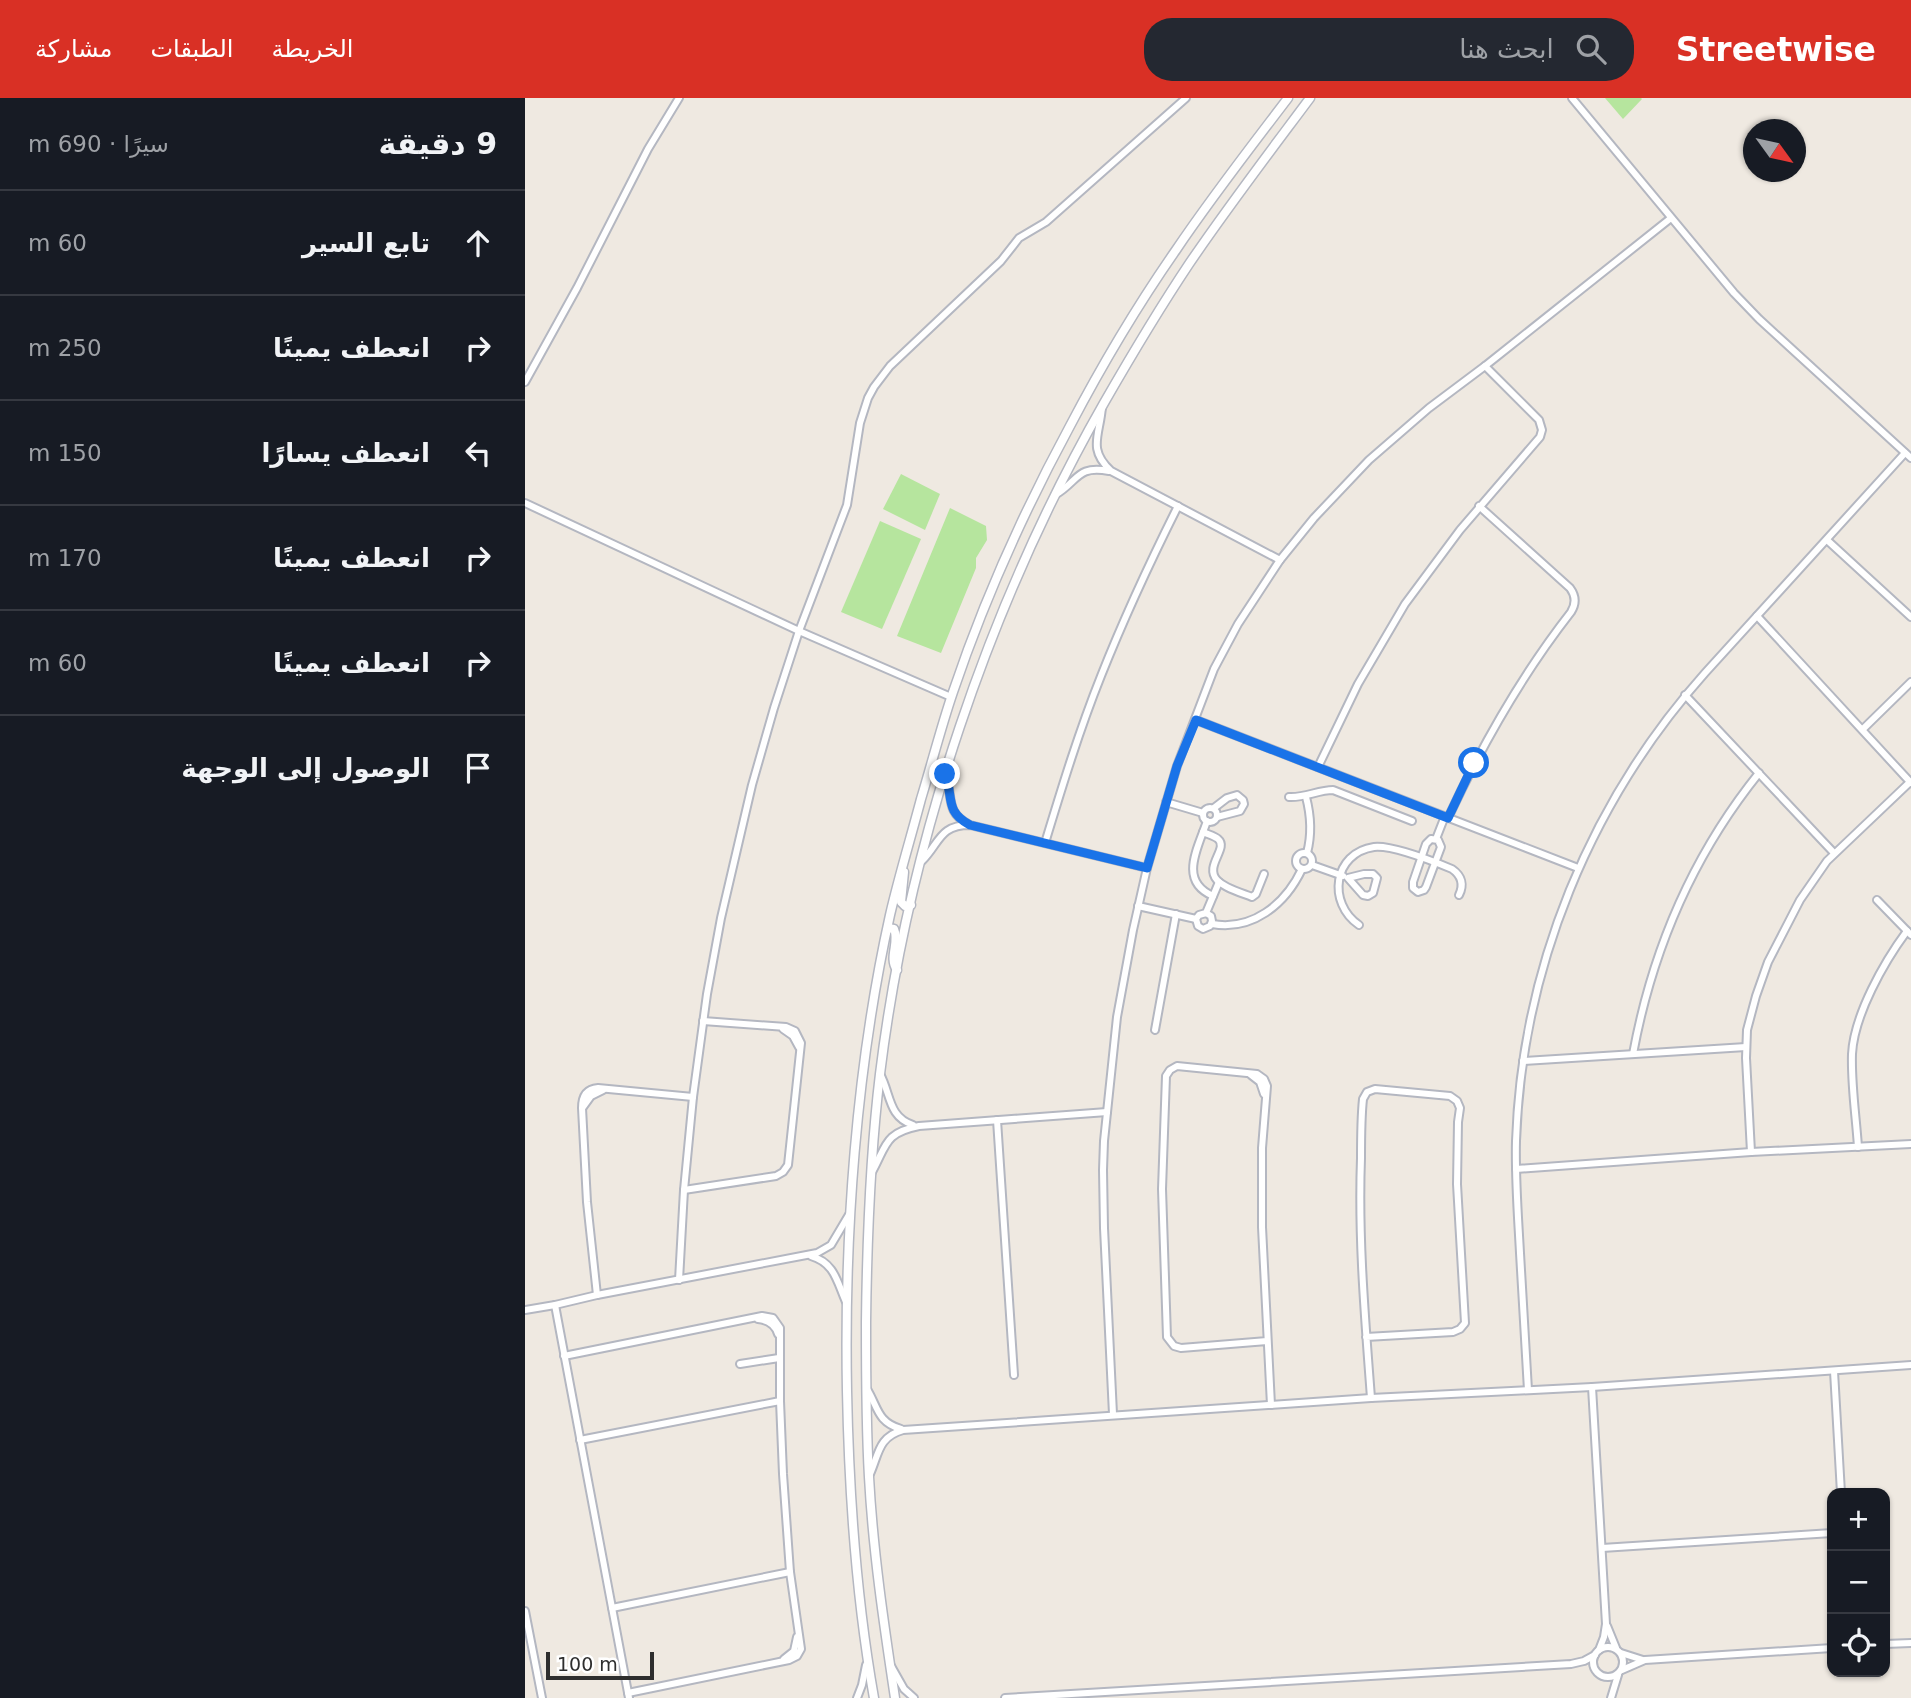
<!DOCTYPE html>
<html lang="ar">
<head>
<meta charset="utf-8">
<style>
	:root { --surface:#171b24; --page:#242831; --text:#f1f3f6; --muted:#9ea1a6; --line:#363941; --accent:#d93025 }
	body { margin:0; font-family:"DejaVu Sans",Vazirmatn,sans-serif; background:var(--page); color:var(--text); direction:rtl }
	.controls { position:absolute; right:21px; bottom:21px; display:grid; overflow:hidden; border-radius:14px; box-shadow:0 2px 5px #0004 }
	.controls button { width:63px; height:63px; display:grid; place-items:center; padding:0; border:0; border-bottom:2px solid var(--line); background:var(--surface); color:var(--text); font:35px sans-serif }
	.compass { position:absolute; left:1218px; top:21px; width:63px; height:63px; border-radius:50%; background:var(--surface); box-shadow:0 2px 5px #0004; rotate:123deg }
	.scale { position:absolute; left:21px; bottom:18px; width:108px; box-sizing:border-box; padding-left:7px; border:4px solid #2e2e2e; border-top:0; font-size:19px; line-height:24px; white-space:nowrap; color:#2e2e2e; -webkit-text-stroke:5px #fff; paint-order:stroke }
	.stop { position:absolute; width:21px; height:21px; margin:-16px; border:5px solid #1a73e8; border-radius:50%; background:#fff }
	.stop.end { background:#1a73e8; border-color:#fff; box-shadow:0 2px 7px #0008 }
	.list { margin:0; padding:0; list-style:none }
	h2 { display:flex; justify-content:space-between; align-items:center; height:91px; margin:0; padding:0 28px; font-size:30px }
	h2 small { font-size:23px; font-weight:400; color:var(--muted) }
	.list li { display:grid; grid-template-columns:46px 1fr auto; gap:21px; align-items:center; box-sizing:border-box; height:105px; padding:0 28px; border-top:2px solid var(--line) }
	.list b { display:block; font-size:26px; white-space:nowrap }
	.list em { font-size:23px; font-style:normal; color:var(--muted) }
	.icon { flex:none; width:38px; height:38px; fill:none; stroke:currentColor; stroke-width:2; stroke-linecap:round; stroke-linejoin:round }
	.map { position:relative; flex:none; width:1386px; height:1600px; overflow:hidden; direction:ltr }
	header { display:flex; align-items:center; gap:42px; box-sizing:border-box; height:98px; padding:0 35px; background:var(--accent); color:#fff }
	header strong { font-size:33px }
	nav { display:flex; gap:38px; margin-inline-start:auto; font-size:24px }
	.search { width:490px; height:63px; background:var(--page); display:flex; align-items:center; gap:18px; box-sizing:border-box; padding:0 24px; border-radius:28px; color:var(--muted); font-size:26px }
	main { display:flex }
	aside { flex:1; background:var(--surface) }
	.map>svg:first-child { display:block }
	.green { fill:#b6e59e }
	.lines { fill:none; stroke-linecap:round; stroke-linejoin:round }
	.minor-casing { stroke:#b4b7c1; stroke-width:10 }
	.tertiary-casing { stroke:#b4b7c1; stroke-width:11 }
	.minor { stroke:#fff; stroke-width:6 }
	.tertiary { stroke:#fff; stroke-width:8 }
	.route { stroke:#1a73e8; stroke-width:9 }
</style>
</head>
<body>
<header>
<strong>Streetwise</strong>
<div class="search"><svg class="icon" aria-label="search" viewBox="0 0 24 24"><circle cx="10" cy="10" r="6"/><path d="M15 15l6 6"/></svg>ابحث هنا</div>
<nav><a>الخريطة</a><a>الطبقات</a><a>مشاركة</a></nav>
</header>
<main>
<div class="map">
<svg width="1386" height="1600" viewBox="0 0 1386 1600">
	<rect width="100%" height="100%" fill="#efe9e1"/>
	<g class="green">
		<path d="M1080 0H1116L1117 1 1098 21Z"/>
		<path d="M376 376 415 396 400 432 358 411Z"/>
		<path d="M425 410 461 428 462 442 451 460V470L416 555 372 538Z"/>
		<path d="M355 423 396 441 357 531 316 514Z"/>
	</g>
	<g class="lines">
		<g class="minor-casing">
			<g id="minor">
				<path d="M1047 0 1209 195 1234 221 1386 360"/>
				<path d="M0 284 52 190 123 51 154 0"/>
				<path d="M577 309C575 337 562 351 586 373L755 462"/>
				<path d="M530 397C554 383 551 367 584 373"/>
				<path d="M0 405 274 533 426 599"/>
				<path d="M1302 442 1386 519"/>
				<path d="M1232 518 1386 685"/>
				<path d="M1160 597 1309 755"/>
				<path d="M671 622 1053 770"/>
				<path d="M1338 631 1386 584"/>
				<path d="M793 669 833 586 880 506 935 432 1015 339 1017 332 1014 322 960 268"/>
				<path d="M420 676C429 697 419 713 443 726"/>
				<path d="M764 699C780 700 793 692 808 692L887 723"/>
				<path d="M781 699C786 718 787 736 782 755"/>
				<path d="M641 704 678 715"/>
				<circle cx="685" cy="717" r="7"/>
				<path d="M689 710 702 700 712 697 718 702 719 706 715 713 692 719"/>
				<path d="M923 720C957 647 996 578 1046 514 1051 506 1051 498 1045 490L954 408"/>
				<path d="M682 723C673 750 653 783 688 798"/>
				<path d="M678 734C682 736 690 738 693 741 704 750 679 768 692 782 699 790 717 795 727 799L731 796 739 776"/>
				<path d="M906 741 913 742 916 749 901 789 899 792 893 794 888 790V784L901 746Z"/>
				<path d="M911 741 920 718"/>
				<path d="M520 745C537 689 554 633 576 578 599 520 625 464 653 408"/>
				<circle cx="779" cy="763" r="8"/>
				<path d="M397 763C415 745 414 727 445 727L622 770"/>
				<path d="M787 767 818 778"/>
				<path d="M839 776H848L852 780 848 795 843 798 838 797 823 780Z"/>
				<path d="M1352 802 1386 837"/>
				<path d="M613 808 671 821"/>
				<path d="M681 815 686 818 687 823 685 828 678 831 673 828 671 821 674 817 681 815 694 784"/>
				<path d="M687 826C727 833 760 807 777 771"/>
				<path d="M834 827C802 805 808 755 849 749 867 747 910 764 927 771 937 778 939 787 934 797"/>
				<path d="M258 931 268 938 274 949"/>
				<path d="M630 932 651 816"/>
				<path d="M1108 956C1127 853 1168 757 1234 675"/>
				<path d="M998 963 1221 949"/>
				<path d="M355 976C366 996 363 1019 388 1027"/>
				<path d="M726 977 735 984 739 996"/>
				<path d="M58 1009 66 998 78 992"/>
				<path d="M472 1022 489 1277"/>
				<path d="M1333 1049C1331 1018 1326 987 1327 956 1329 917 1359 864 1382 833"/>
				<path d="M1226 1054 1221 960 1222 932 1231 898 1243 864 1275 802 1302 763 1385 684"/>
				<path d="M991 1071 1226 1054 1386 1046"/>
				<path d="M347 1074C362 1047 359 1035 394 1028L582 1014"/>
				<path d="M159 1092 251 1078 258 1074 263 1067 276 945 270 933 261 929 178 923"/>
				<path d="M286 1158C310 1165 312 1184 321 1204"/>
				<path d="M154 1182 159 1092 168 999 182 896 196 820 227 687 249 610 274 533 322 407 335 325 343 300 349 289 365 268 476 163 494 140 521 124 661 0"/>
				<path d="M72 1197 62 1104 57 1010C57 999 61 991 73 990L168 999"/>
				<path d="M30 1207 104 1600"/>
				<path d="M0 1212 30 1207 72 1197 292 1155 306 1147 325 1115"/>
				<path d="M233 1221C243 1222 250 1226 253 1236"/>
				<path d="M841 1239 928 1234 935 1231 940 1225 932 1086 933 1024 935 1010 932 1003 925 998 850 991 842 994 838 1001C836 1020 836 1040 836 1060 833 1140 840 1220 846 1300"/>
				<path d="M742 1243 656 1250 649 1248 642 1239 637 1091 641 978 645 972 652 968 732 976 739 981 742 988 737 1050V1129L746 1307"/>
				<path d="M39 1258 237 1218 248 1220 255 1230V1303L258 1376 265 1474 276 1551 272 1558 264 1562 103 1595"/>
				<path d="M215 1266 254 1260"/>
				<path d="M1309 1273 1316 1395"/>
				<path d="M1067 1289 1081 1526 1079 1539 1074 1552"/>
				<path d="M342 1291C353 1309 352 1324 376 1331"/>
				<path d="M1003 1292C1000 1246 998 1200 995 1155 993 1117 990 1080 991 1043 997 870 1065 704 1180 575L1380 355"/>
				<path d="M588 1316 579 1130 578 1072 579 1043 592 919 608 832 622 770 652 668 689 571 713 526 755 462 789 420 844 362 904 310 960 268 1146 120"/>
				<path d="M55 1342 255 1303"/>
				<path d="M345 1376C354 1356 353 1339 378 1332L846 1300 1067 1289 1386 1267"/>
				<path d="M1077 1450 1307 1435"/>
				<path d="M87 1510 265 1474"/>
				<path d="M0 1513 17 1600"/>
				<path d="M1082 1528 1091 1550"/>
				<path d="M1360 1546 1386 1545"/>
				<circle cx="1083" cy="1564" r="15"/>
				<path d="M1096 1555 1118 1562"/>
				<path d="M259 1561 269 1553 272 1539"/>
				<path d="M366 1568 379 1591 389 1600"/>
				<path d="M1097 1572 1120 1562 1307 1550"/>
				<path d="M332 1600 337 1587 341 1567"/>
				<path d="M480 1600 1046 1566 1059 1563 1070 1557"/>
				<path d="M1086 1600 1093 1577"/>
			</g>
		</g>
		<g class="tertiary-casing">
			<g id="tertiary">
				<path d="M379 774 376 804 380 808 386 807"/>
				<path d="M363 830 369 831C375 845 363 859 372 872"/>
				<path d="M349 1600C331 1499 324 1396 322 1293 319 1137 331 970 365 817 374 778 386 739 396 701 407 665 416 629 428 594 459 502 499 413 545 328 577 267 612 208 651 152 686 100 725 50 763 0"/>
				<path d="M370 1600C359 1527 348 1453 344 1379 341 1327 341 1276 341 1224 342 1142 345 1058 355 976 383 747 464 506 579 305 606 258 634 211 664 166 702 110 744 55 785 0"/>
			</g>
		</g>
		<use href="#minor" class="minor"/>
		<use href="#tertiary" class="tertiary"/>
	</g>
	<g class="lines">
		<path class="route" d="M420 676C429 699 419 713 445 727L622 770 652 668 671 622 923 720 949 665"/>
	</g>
</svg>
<div class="controls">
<button>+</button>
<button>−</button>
<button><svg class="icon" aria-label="locate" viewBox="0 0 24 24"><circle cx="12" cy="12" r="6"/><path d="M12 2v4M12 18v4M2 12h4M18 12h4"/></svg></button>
</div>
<svg class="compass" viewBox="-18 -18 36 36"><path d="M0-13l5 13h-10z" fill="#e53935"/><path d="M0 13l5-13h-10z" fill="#9ea1a6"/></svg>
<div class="scale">100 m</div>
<div class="stop" style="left:949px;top:665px"></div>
<div class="stop end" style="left:420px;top:676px"></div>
</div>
<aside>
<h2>9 دقيقة<small>سيرًا · 690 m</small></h2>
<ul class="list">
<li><svg class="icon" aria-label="ahead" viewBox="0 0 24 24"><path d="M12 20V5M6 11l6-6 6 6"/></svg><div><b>تابع السير</b></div><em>60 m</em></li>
<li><svg class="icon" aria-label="right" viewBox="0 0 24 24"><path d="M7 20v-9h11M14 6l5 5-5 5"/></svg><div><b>انعطف يمينًا</b></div><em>250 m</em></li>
<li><svg class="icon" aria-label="left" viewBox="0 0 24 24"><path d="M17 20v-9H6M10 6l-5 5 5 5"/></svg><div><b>انعطف يسارًا</b></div><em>150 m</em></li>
<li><svg class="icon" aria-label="right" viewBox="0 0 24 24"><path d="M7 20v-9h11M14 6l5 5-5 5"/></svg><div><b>انعطف يمينًا</b></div><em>170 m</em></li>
<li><svg class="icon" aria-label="right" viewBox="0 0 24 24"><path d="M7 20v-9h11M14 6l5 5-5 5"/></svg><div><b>انعطف يمينًا</b></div><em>60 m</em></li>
<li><svg class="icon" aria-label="arrive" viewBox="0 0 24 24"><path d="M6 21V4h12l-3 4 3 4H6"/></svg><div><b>الوصول إلى الوجهة</b></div></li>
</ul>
</aside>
</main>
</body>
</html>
